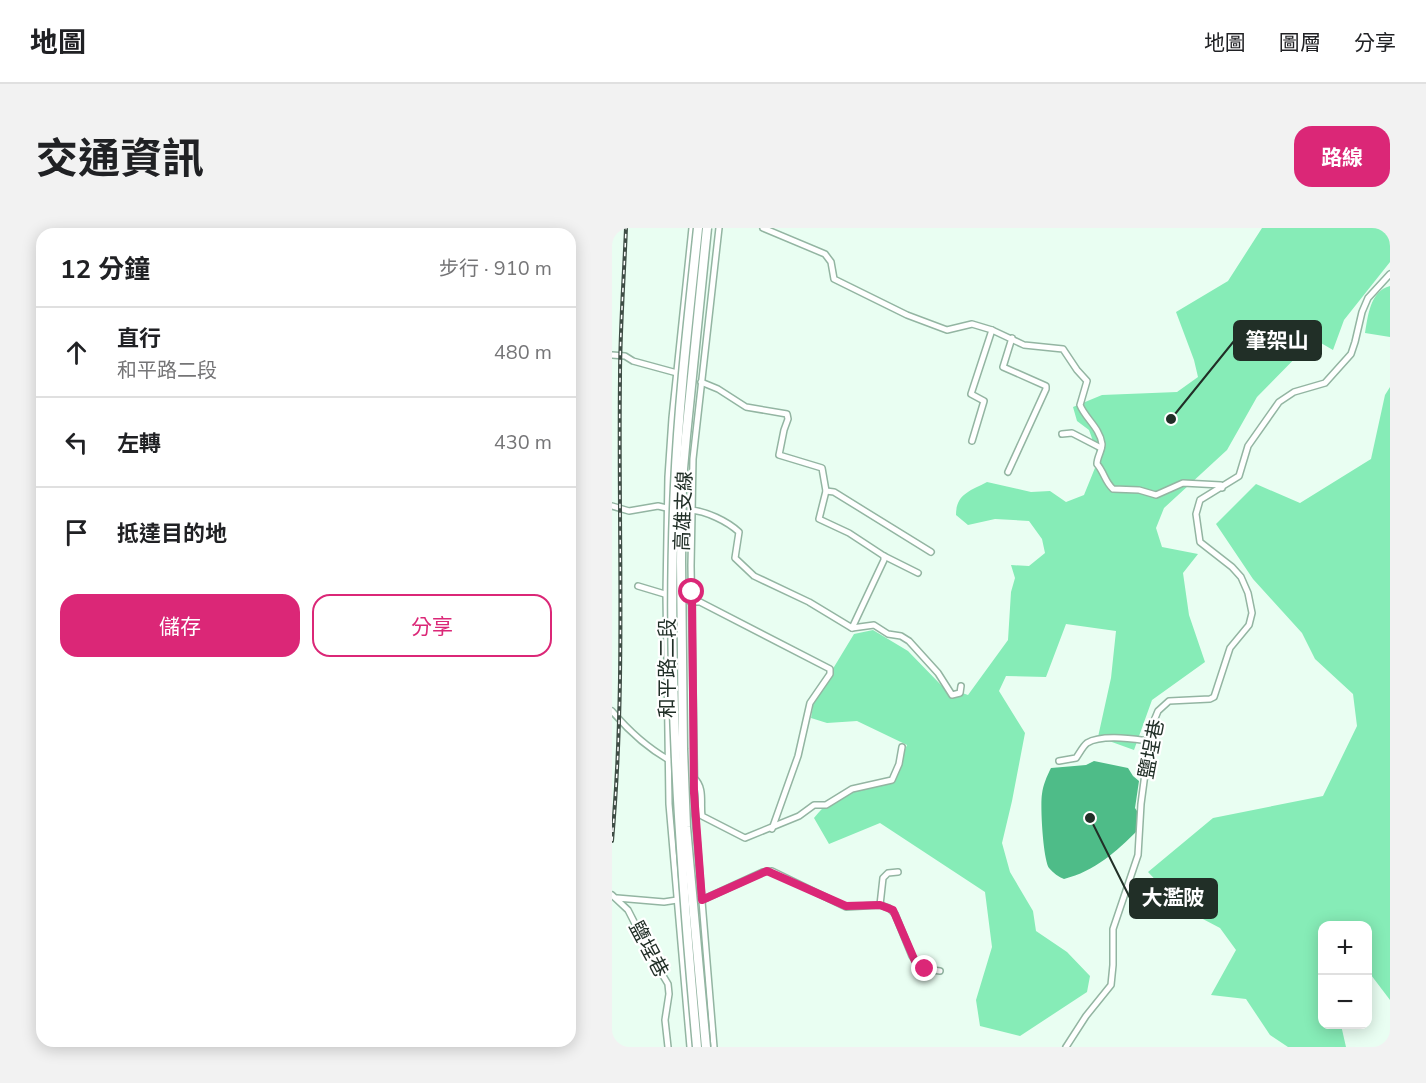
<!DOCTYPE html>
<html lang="zh-TW">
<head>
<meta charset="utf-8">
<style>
	:root { --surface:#fff; --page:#f2f2f2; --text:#202124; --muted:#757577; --line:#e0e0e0; --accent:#db2777 }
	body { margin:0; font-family:"Nunito Sans","Noto Sans TC",sans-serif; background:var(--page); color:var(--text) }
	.controls { position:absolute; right:18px; bottom:18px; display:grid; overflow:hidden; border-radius:12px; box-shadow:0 3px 15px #0003 }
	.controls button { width:54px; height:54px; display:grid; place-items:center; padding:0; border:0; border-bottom:2px solid var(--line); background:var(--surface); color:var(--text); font:30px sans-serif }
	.stop { position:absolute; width:18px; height:18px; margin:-14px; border:4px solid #db2777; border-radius:50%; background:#fff }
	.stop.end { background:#db2777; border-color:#fff; box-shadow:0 2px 6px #0008 }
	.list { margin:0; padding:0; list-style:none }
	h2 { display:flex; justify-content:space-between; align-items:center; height:78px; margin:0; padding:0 24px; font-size:26px }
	h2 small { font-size:20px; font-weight:400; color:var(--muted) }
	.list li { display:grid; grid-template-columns:39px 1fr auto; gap:18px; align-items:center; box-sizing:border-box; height:90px; padding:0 24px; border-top:2px solid var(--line) }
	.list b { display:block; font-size:22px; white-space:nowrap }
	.list p { margin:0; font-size:20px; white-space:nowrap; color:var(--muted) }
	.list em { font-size:20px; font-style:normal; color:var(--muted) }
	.actions { display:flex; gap:12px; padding:18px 24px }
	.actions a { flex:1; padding:14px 0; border:2px solid var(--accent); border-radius:18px; text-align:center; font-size:21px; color:var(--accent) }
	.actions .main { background:var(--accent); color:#fff }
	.icon { flex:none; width:33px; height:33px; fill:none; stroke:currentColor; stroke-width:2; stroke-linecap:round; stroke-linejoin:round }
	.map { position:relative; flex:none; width:778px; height:819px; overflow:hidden; border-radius:18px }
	header { display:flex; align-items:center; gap:36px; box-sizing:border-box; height:84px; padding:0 30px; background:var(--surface); border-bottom:2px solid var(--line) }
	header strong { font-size:28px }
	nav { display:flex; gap:33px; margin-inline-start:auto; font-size:21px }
	.intro { display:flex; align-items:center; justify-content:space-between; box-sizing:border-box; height:144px; padding:0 36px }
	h1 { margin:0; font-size:42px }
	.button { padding:15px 27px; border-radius:18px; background:var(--accent); color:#fff; font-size:21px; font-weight:700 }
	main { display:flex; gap:36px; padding:0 36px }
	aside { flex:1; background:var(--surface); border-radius:18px; box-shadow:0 3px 15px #0003 }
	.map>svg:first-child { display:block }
	.green { fill:#86ecb7 }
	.water { fill:#4ebc88 }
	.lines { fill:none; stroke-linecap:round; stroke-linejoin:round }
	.minor-casing { stroke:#93b5a2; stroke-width:8 }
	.minor { stroke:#fff; stroke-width:5 }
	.rail-casing { stroke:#3e4d45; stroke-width:4 }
	.rail { stroke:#fff; stroke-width:1.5; stroke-dasharray:4.5; stroke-linecap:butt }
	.highway-bridge-casing { stroke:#93b5a2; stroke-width:11; stroke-linecap:butt }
	.highway-bridge { stroke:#fff; stroke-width:8 }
	.route { stroke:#db2777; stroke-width:8 }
	.labels { text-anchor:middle; stroke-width:4.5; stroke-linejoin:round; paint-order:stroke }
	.street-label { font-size:20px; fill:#212f27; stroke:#fff }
	.leader { fill:none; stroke:#212f27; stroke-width:2 }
	.callout-dot { fill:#212f27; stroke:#fff; stroke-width:2 }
	.callout { fill:#212f27; stroke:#212f27; stroke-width:2 }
	.callout-label { font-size:21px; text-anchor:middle; font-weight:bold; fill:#fff }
</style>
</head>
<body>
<header>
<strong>地圖</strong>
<nav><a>地圖</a><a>圖層</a><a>分享</a></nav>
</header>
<div class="intro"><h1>交通資訊</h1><a class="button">路線</a></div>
<main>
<aside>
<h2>12 分鐘<small>步行 · 910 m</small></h2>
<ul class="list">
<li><svg class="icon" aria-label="ahead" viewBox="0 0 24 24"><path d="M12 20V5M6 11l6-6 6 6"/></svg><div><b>直行</b><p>和平路二段</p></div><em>480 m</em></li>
<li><svg class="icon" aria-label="left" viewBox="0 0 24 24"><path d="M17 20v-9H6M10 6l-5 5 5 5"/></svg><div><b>左轉</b></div><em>430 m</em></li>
<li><svg class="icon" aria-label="arrive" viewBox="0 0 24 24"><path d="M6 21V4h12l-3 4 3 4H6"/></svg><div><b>抵達目的地</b></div></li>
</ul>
<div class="actions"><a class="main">儲存</a><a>分享</a></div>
</aside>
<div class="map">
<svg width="778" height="819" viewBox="0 0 778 819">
	<rect width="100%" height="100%" fill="#e9fef2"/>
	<g class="green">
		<path d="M650 0H778V34L732 92 721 122 702 111 645 169 615 222 552 280 544 300 550 319 586 326 571 345 577 387 593 434 540 472 522 522 486 509 499 450 504 403 454 396 434 449 394 448 387 463 413 505 400 573 390 615 398 644 421 683 424 703 455 724 478 748 475 764 408 808 368 798 364 772 380 719 373 664 268 595 217 616 202 590C225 561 244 563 277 556L295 517 245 493 215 495 199 490 202 472 242 406 261 402 296 423 330 458 356 467 396 412 399 364 403 350 399 337 417 338 433 325 430 311 417 293 383 291 356 297 344 287C344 266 358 263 375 254L419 264 438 263 454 274 472 267 487 230 477 202 465 193 461 179 490 167 565 164 586 149 582 132 564 84 616 53Z"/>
		<path d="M778 58V109L753 105C756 88 758 63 778 58Z"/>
		<path d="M778 159V772L756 743V698H710V796L729 797 734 819H676L658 807 634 771 599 767 624 722 608 700 589 690 553 662 536 644 601 590 711 568 745 498 741 466 703 431 690 405 641 351 604 296 644 256 688 275 759 231 773 167Z"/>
	</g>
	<path class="water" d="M482 533 516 540 521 548 527 553 523 580 527 586 526 602C504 624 483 643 452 651 447 649 441 645 437 640 431 631 428 577 430 566 431 557 435 548 439 540L474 537Z"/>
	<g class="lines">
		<g class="minor-casing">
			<g id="minor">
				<path d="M151 0 213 26 219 34 222 51 295 87 335 102 360 96 380 102 412 117 451 121 465 142 475 153 468 177C473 190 488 200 490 216 490 223 485 229 485 236 492 244 493 254 501 261L527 262 544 267 571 255 609 257 610 260"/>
				<path d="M0 127 13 128 21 133 65 145"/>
				<path d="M89 154 106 161 134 179 175 186 176 191 172 202 167 227 210 240 214 263 207 291 237 305 272 328 306 345"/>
				<path d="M450 206 460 205 489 220"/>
				<path d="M360 213 372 173 359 166 380 102"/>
				<path d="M396 244 434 161V158L391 139 400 110"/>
				<path d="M214 263 222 264 319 324"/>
				<path d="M0 278 17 283 46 278 59 281"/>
				<path d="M78 282C94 283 115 293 127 304L123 330 142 348 197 374 240 400 262 397 276 406 289 408 297 413 326 445 340 467 348 465 349 458"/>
				<path d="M26 358 56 367"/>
				<path d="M68 370 80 374H88L218 441V446L198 475 186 528 160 601"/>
				<path d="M240 400 272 332V328"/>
				<path d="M0 483C16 502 36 520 57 532"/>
				<path d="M447 533 464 530C467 526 471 518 475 515 490 506 521 511 537 513"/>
				<path d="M82 550C93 560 88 575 90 588L133 610 187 588 202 577H214L240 561 280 552 287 536 290 519"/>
				<path d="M0 667 16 682 41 731 56 756 57 766 53 792 56 819"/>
				<path d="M5 670 52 674 65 672"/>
				<path d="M78 672H90L151 644 160 643 234 679 268 677 277 680 283 686 300 728 305 736 313 741 328 743"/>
				<path d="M268 677 271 650 276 645 286 644"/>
				<path d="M78 819 57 576 54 366 56 249 60 190 80 0"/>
				<path d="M102 819 83 588 79 338 81 231 107 0"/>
				<path d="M454 819 474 788 499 757 501 737V701L526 627 529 576 539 500 546 483 557 473 598 471 602 469 618 420 637 397 640 385 636 365 629 349 620 339 588 314 584 286 588 272 627 248 636 218 667 174 682 164 713 155 739 126 743 114 750 84 756 70 778 46"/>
			</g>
		</g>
		<use href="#minor" class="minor"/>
		<g class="rail-casing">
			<path id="rail" d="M0 613C14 459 6 304 8 150 8 100 12 50 14 0"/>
		</g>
		<use href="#rail" class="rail"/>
		<g class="highway-bridge-casing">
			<g id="highway-bridge">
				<path d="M85 819C68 632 54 445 63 257 67 171 77 86 86 0"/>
				<path d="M94 819 74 599 71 521 69 334 70 252 74 208 95 0"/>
			</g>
		</g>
		<use href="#highway-bridge" class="highway-bridge"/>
	</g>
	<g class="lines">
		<path class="route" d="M80 364 82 565 90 672 155 643 234 678 268 677 281 682 303 733 313 741"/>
	</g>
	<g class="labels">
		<g class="street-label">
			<text transform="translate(71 283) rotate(-88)" y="7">高雄支線</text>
			<text transform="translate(55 440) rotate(-90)" y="7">和平路二段</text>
			<text transform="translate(539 521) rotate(-79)" y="7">鹽埕巷</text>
			<text transform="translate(37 721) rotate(62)" y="7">鹽埕巷</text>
		</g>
	</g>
	<path class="leader" d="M559 191L622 113M478 590L518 670"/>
	<g class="callout-dot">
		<circle cx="559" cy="191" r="6"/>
		<circle cx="478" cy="590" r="6"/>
	</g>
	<g class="callout">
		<rect x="622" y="93" width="87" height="39" rx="6"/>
		<rect x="518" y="651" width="87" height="39" rx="6"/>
	</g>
	<g class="callout-label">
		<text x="665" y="120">筆架山</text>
		<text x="561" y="677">大濫陂</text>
	</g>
</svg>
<div class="controls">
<button>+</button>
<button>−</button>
</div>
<div class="stop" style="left:80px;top:364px"></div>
<div class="stop end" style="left:313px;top:741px"></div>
</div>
</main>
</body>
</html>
